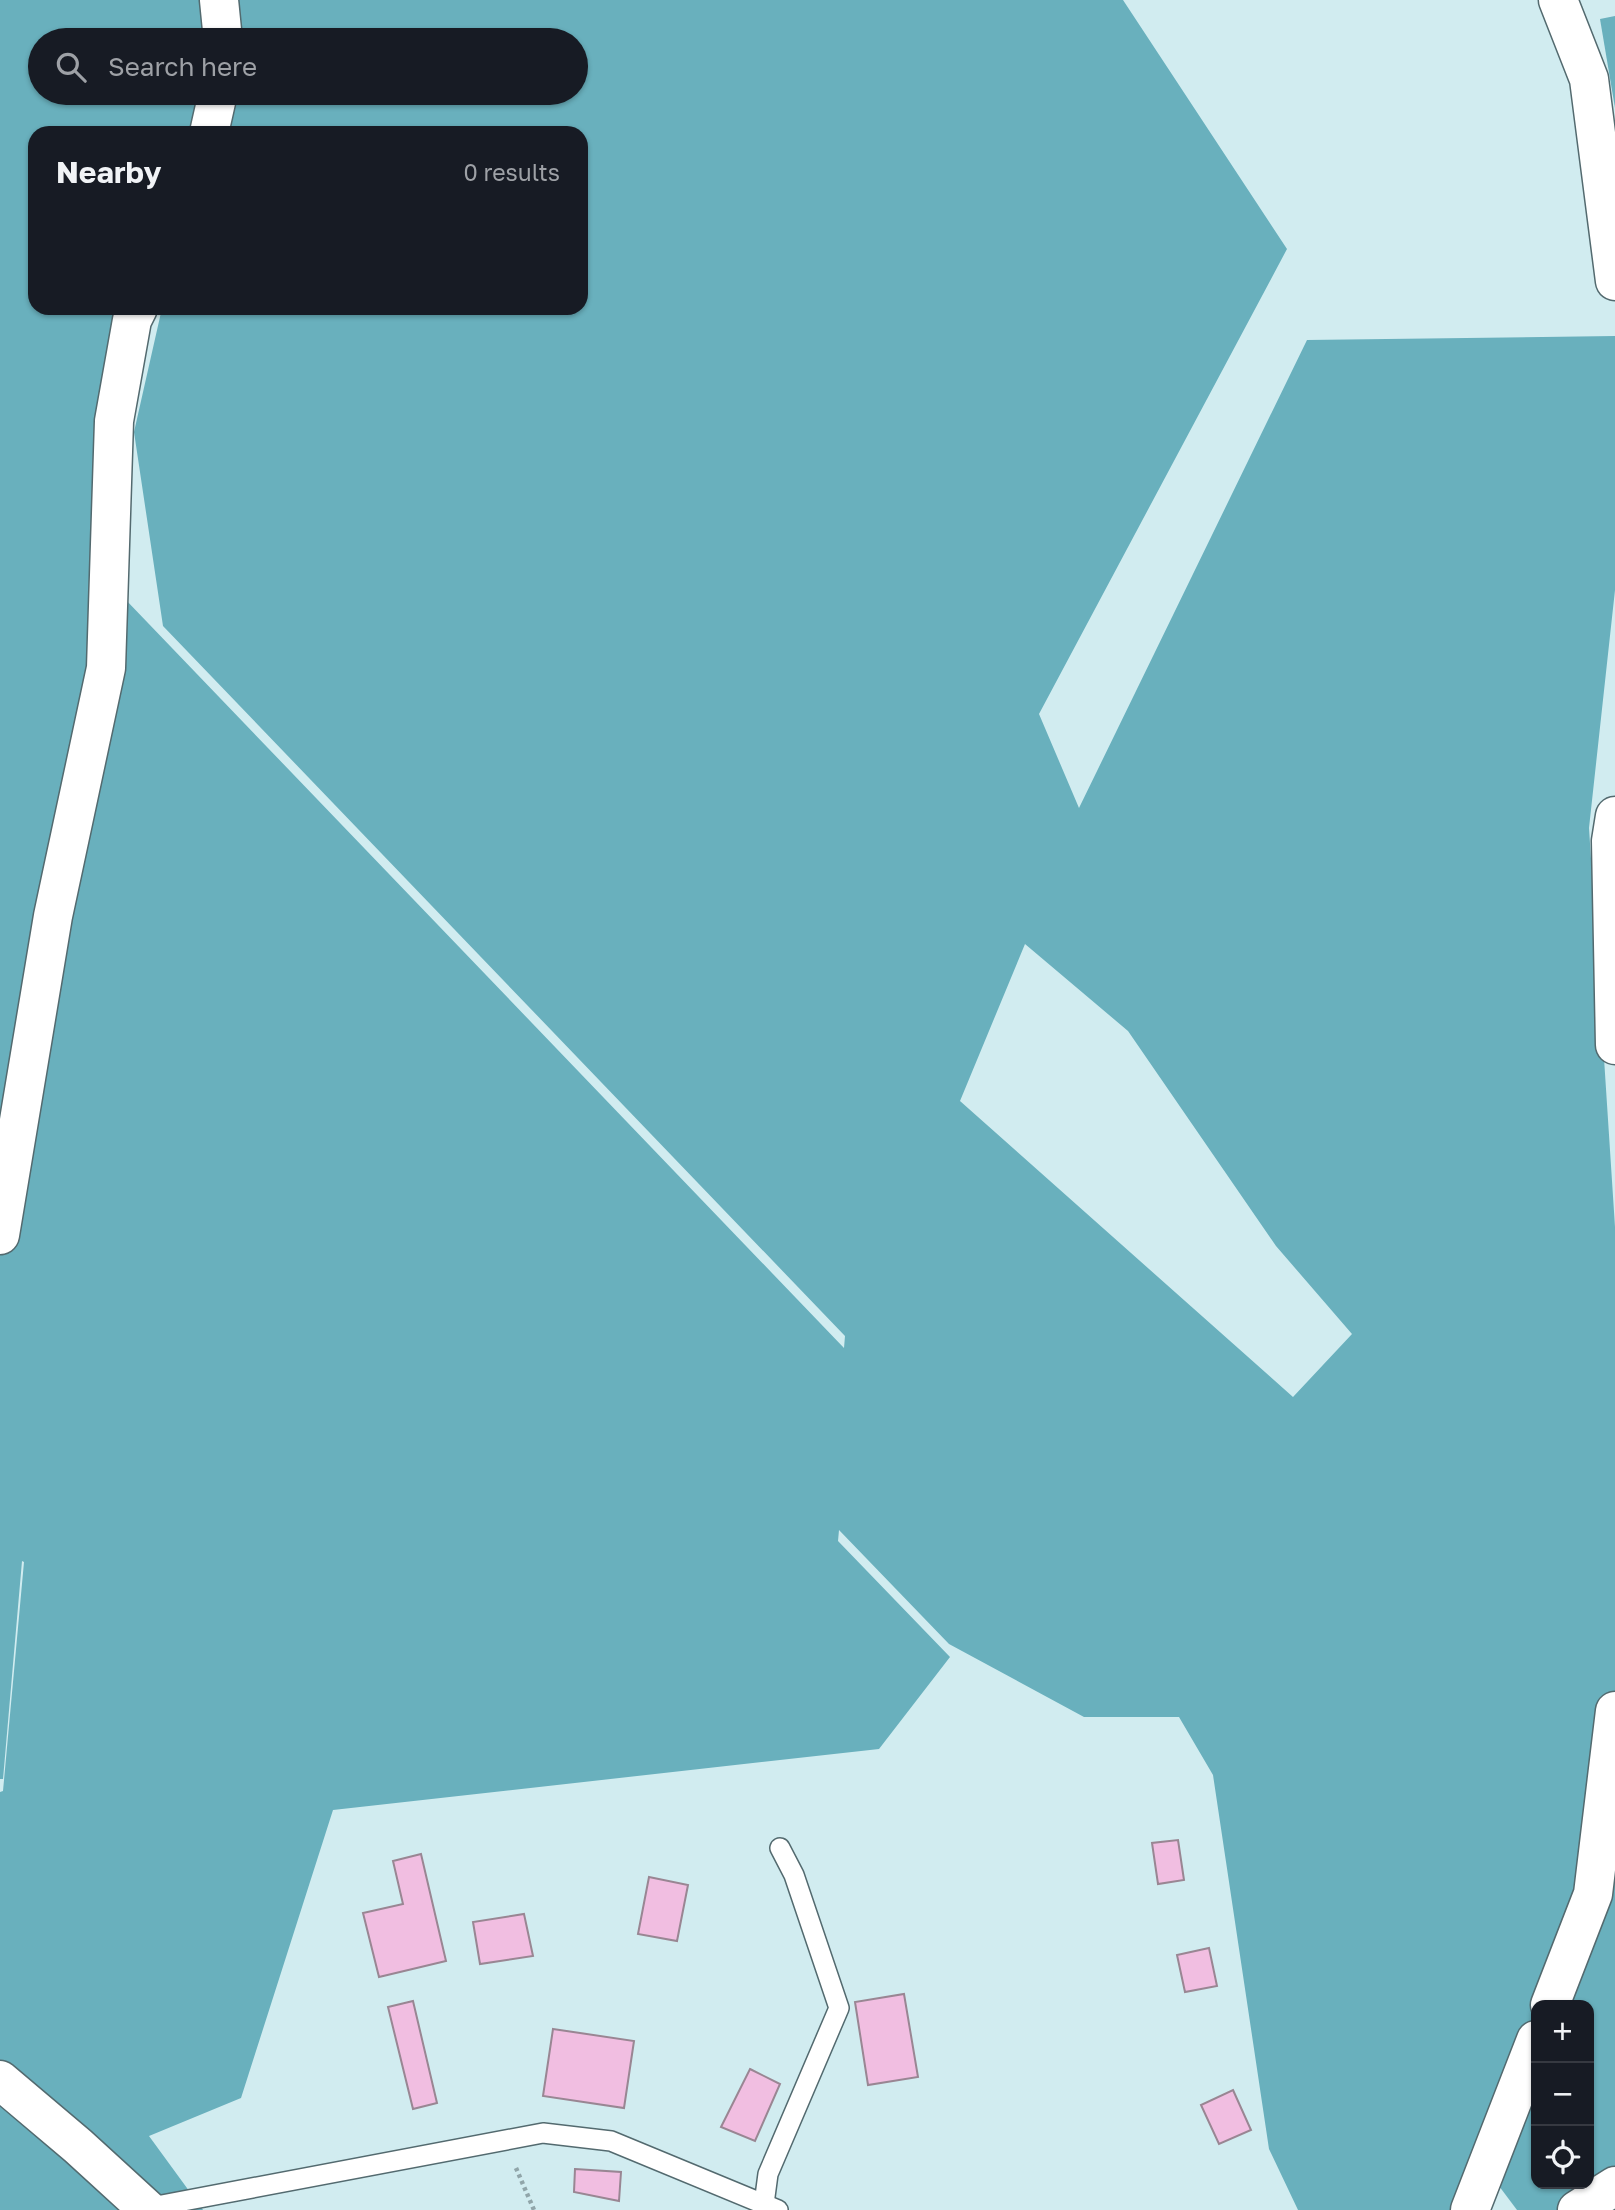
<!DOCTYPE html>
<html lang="en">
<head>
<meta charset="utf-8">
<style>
	:root { --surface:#171b24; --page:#20242c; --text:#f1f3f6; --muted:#9ea1a6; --line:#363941 }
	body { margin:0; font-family:"Golos Text",sans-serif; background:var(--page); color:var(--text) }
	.controls { position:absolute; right:21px; bottom:21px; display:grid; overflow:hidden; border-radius:14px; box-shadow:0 2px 5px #0004 }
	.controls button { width:63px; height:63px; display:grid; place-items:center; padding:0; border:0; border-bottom:2px solid var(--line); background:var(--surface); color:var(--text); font:35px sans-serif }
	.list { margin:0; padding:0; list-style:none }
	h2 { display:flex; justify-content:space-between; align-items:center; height:91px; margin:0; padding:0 28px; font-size:30px }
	h2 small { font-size:23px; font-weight:400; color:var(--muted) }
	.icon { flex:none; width:38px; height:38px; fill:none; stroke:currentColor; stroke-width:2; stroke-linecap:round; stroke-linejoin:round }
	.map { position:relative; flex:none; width:1615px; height:2210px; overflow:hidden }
	.search { position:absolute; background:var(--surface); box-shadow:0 2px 5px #0004; left:28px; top:28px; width:560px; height:77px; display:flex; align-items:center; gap:18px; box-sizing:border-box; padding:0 24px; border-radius:38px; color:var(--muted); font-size:26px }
	.panel { position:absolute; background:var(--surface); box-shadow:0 2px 5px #0004; left:28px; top:126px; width:560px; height:189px; border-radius:21px }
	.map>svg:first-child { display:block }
	.forest { fill:#69b0bd; fill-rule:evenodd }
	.building { fill:#f1bee1; stroke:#998693; stroke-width:2 }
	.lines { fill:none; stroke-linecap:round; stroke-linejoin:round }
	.lane-casing { stroke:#536a6f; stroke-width:22 }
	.street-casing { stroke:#536a6f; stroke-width:41 }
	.path { stroke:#90a5a9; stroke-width:4.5; stroke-dasharray:3.5 3.5; stroke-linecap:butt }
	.lane { stroke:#fff; stroke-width:19 }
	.street { stroke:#fff; stroke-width:38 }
</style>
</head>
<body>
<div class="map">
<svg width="1615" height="2210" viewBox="0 0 1615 2210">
	<rect width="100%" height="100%" fill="#d1ecf0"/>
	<g class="forest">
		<path d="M0 0H202L206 40H40V93H202L193 133H35V308H123L100 573 844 1348 845 1336 163 626 134 432 162 308H581V133H220L228 93H576V40H232L227 0H1123L1287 249 1039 714 1079 808 1307 340 1615 336V590L1589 828 1615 1227V2210H1517L1484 2166 1454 2210H1298L1269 2149 1213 1775 1179 1717H1084L949 1644 839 1530 838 1541 950 1657 879 1749 333 1810 241 2098 149 2136 203 2210H0V1792L3 1791 24 1562 22 1561 3 1779H0ZM1025 944 1128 1031 1276 1246 1352 1334 1293 1397 960 1101ZM1536 2005H1589V2184H1536Z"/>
		<path d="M1615 16V108L1600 19Z"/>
	</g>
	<g class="building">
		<path d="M1178 1840 1184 1880 1158 1884 1152 1843Z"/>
		<path d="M421 1854 446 1961 379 1977 363 1913 403 1904 393 1861Z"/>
		<path d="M649 1877 688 1885 677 1941 638 1934Z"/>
		<path d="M524 1914 533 1956 480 1964 473 1922Z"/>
		<path d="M1209 1948 1217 1986 1185 1992 1177 1955Z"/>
		<path d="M904 1994 918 2077 868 2085 855 2002Z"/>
		<path d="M413 2001 437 2103 413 2109 388 2007Z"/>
		<path d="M553 2029 634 2041 624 2108 543 2096Z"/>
		<path d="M750 2069 780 2084 755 2141 721 2127Z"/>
		<path d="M1233 2090 1251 2130 1219 2144 1201 2105Z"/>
		<path d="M575 2169 621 2172 619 2201 574 2192Z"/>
	</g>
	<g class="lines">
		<g class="lane-casing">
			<g id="lane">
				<path d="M764 2204 768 2174 839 2008 794 1875 780 1848"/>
				<path d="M146 2208 543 2133 611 2141 778 2210"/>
			</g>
		</g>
		<g class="street-casing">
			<g id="street">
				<path d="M219 0 223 40"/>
				<path d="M1558 0 1589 79 1615 281"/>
				<path d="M209 133 218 93"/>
				<path d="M1615 816 1611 841 1615 1045"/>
				<path d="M0 1235 53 916 106 668 114 421 132 320 138 308"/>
				<path d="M1550 2005 1593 1894 1615 1711"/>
				<path d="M0 2080 78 2146 148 2210"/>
				<path d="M1470 2210 1536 2040"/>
				<path d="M1577 2210 1615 2186"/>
			</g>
		</g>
		<path class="path" d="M516 2168 534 2210"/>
		<use href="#lane" class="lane"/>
		<use href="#street" class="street"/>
	</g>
</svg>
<div class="controls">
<button>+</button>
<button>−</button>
<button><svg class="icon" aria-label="locate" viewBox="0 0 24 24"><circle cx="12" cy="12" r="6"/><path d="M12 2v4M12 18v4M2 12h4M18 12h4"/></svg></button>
</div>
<div class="search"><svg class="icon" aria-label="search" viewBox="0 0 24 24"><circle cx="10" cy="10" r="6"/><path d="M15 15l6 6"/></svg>Search here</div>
<section class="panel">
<h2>Nearby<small>0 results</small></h2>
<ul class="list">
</ul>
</section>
</div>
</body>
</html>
